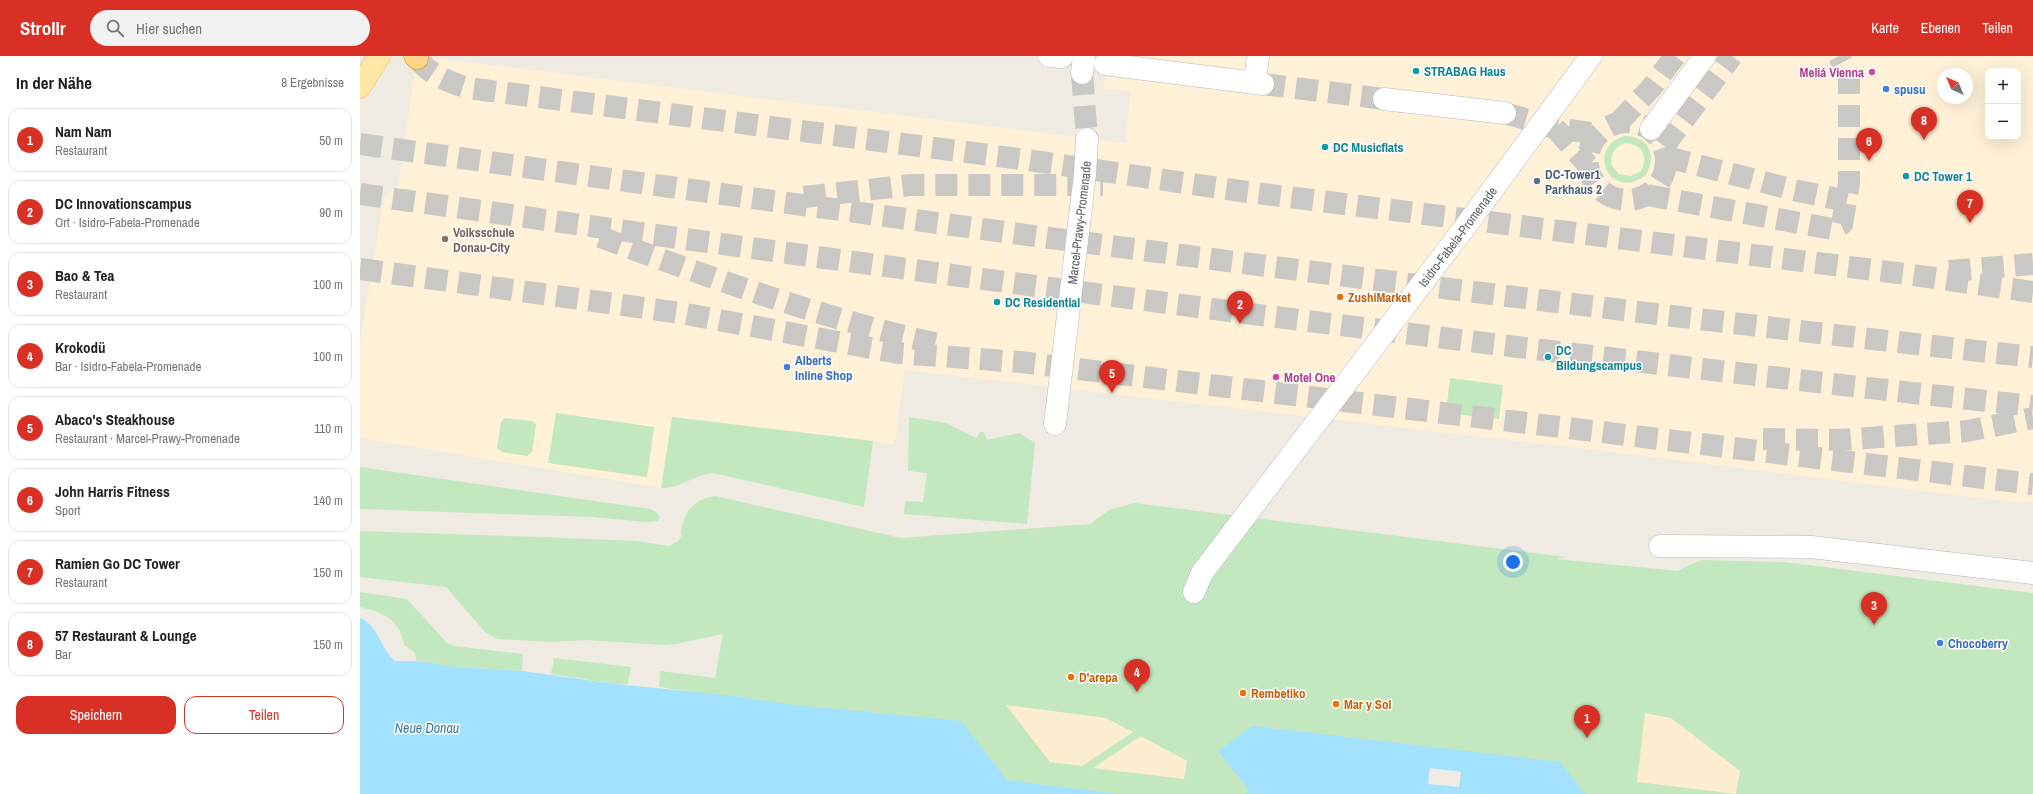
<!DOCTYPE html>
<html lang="de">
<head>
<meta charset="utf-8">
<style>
	:root { --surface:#fff; --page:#f2f2f2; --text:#202124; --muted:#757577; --line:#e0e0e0; --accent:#d93025 }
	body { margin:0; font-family:"Archivo Narrow",sans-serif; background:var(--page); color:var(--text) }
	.controls { position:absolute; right:12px; top:12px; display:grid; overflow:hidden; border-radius:8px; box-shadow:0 4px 16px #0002 }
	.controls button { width:36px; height:36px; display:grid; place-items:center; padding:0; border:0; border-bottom:1px solid var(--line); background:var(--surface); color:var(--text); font:20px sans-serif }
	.compass { position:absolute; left:1577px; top:12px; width:36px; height:36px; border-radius:50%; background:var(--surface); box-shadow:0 4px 16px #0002; rotate:316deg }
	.you { position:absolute; left:1153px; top:506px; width:14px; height:14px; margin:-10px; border:3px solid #fff; border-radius:50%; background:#1a73e8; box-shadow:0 0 0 6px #1a73e833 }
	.badge { display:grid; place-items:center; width:26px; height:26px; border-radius:50%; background:var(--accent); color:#fff; font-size:13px; font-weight:700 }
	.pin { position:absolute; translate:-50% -33px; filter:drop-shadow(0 1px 2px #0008) }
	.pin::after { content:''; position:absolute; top:21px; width:14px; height:12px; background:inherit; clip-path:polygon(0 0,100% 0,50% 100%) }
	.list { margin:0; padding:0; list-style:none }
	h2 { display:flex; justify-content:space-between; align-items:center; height:52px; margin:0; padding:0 16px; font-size:17px }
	h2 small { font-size:13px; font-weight:400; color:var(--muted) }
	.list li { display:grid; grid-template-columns:26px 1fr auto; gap:12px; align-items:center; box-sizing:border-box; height:64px; margin:0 8px 8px; padding:0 8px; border:1px solid var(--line); border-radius:12px }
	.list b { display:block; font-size:15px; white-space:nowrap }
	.list p { margin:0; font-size:13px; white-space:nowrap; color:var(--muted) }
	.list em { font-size:13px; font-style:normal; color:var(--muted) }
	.actions { display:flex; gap:8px; padding:12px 16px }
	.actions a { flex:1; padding:9px 0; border:1px solid var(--accent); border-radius:12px; text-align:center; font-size:14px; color:var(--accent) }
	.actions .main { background:var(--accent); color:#fff }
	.icon { flex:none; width:22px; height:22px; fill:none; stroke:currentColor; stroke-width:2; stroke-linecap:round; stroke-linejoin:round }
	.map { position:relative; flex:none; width:1673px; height:738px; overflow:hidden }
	header { display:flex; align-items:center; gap:24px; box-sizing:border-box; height:56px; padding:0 20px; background:var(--accent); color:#fff }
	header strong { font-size:19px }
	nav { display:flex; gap:22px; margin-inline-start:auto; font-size:14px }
	.search { width:280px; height:36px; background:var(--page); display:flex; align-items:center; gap:10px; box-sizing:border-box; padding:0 14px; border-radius:22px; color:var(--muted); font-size:15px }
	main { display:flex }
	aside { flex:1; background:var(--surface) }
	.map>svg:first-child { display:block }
	.commercial { fill:#fff1d8; fill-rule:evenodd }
	.green { fill:#c3e7bf; fill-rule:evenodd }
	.sand { fill:#fcedd1 }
	.water { fill:#a3e2ff }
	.pier { fill:#efebe3 }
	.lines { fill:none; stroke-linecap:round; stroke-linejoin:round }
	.minor-tunnel { stroke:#cac8c4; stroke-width:22; stroke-dasharray:22 11; stroke-linecap:butt }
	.highway-tunnel { stroke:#cac8c4; stroke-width:22; stroke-dasharray:22 11; stroke-linecap:butt }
	.minor-casing { stroke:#b4b7bb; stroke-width:23 }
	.major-casing { stroke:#f7b655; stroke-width:23 }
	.highway-casing { stroke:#f28b00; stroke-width:23 }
	.minor { stroke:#fff; stroke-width:22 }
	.major { stroke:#ffe7a8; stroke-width:22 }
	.highway { stroke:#ffd48a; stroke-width:22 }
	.culture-dot { fill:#0f9aa8; stroke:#fff; stroke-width:1.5 }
	.hotel-dot { fill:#d1479c; stroke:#fff; stroke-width:1.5 }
	.shop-dot { fill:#3f7fe0; stroke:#fff; stroke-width:1.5 }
	.service-dot { fill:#5c6f8a; stroke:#fff; stroke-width:1.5 }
	.education-dot { fill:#8d6e63; stroke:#fff; stroke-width:1.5 }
	.food-dot { fill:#e8710a; stroke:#fff; stroke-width:1.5 }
	.labels { text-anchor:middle; stroke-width:3; stroke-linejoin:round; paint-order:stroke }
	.culture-label { font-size:13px; font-weight:bold; fill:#0d838f; stroke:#fff; text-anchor:start }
	.hotel-label { font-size:13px; font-weight:bold; fill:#b23c85; stroke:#fff; text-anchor:end }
	.shop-label { font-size:13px; font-weight:bold; fill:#366cbe; stroke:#fff; text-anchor:start }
	.service-label { font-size:13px; font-weight:bold; fill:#4e5e75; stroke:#fff; text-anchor:start }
	.street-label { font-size:13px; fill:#5b6165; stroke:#fff }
	.education-label { font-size:13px; font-weight:bold; fill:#785e54; stroke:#fff; text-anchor:start }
	.food-label { font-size:13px; font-weight:bold; fill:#c56008; stroke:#fff; text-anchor:start }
	.water-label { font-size:14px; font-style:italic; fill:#3778a3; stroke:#fff }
</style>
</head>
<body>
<header>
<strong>Strollr</strong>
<div class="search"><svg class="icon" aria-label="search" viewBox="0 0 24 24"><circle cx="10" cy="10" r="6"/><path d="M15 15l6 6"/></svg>Hier suchen</div>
<nav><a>Karte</a><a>Ebenen</a><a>Teilen</a></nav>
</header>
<main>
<aside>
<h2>In der Nähe<small>8 Ergebnisse</small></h2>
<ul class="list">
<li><span class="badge">1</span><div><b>Nam Nam</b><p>Restaurant</p></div><em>50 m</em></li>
<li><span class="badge">2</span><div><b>DC Innovationscampus</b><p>Ort · Isidro-Fabela-Promenade</p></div><em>90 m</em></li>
<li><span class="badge">3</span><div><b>Bao &amp; Tea</b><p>Restaurant</p></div><em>100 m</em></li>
<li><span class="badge">4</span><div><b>Krokodü</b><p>Bar · Isidro-Fabela-Promenade</p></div><em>100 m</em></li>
<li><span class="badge">5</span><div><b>Abaco's Steakhouse</b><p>Restaurant · Marcel-Prawy-Promenade</p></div><em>110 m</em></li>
<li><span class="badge">6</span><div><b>John Harris Fitness</b><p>Sport</p></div><em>140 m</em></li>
<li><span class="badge">7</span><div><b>Ramien Go DC Tower</b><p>Restaurant</p></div><em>150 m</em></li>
<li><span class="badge">8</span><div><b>57 Restaurant &amp; Lounge</b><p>Bar</p></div><em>150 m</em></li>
</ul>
<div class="actions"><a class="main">Speichern</a><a>Teilen</a></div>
</aside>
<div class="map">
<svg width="1673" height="738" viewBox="0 0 1673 738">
	<rect width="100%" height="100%" fill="#efebe3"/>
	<path class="commercial" d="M57 0 765 87 771 35 744 33 749 0H1673V447L1609 441 1253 396 545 314 534 388 312 361 301 432 0 382V288L24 141 39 128ZM1628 15H1658V81H1628ZM1583 18H1607V42H1583Z"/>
	<g class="green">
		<path d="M1264 80C1288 80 1298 98 1286 119 1252 146 1224 94 1264 80ZM1265 87C1282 87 1289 101 1281 115L1271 120 1259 118 1252 110C1250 98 1254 91 1265 87Z"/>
		<path d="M1090 322 1143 329 1139 363 1086 357Z"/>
		<path d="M196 357 294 371 287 421 188 407Z"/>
		<path d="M312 361 513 385 504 451 353 417C335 418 320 433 301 432Z"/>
		<path d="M549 361 586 367 616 382 620 376H624L627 384 659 377 675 387 667 468 544 458 545 445 563 446 567 417 548 415Z"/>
		<path d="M145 362 172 365 176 369 172 396 167 400 142 396 137 392 141 366Z"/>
		<path d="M0 411 290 453 296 456 300 461 298 465 286 466 233 461 0 453Z"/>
		<path d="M355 440 541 482 730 468 749 454 774 447 1205 501 1196 503 1318 515 1327 510 1342 504 1424 506 1673 537V738H514L352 639 299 631 300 615 355 622 363 578 316 588 303 589 226 584 191 586 137 583 125 576 86 531 0 521V475L181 481 276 485 309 490 318 485 322 479 321 477C323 456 334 443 355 440Z"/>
		<path d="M0 536 47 543 87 587 94 590 163 598 162 615 96 611 57 605 54 596 44 589C39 562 24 557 0 551Z"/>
		<path d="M194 602 271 611 268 628H256L191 618Z"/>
	</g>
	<g class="sand">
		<path d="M646 649 746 662 773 676 722 710 690 706Z"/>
		<path d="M1285 657 1311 662 1380 715 1376 738 1277 726Z"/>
		<path d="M781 680 827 705 824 723 733 712Z"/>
	</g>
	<g class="water">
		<path d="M0 562C18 569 21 593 35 605H57L96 611 162 615 256 628 375 640 425 648 601 665 647 724 758 738H0Z"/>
		<path d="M892 670 1200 706 1225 738H886L890 735 858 695Z"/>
	</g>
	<path class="pier" d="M1070 712 1101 716 1099 731 1068 728Z"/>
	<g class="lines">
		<g class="minor-tunnel">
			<path d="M722 17 727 83"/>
			<path d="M903 28 1024 43"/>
			<path d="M1145 57 1195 72 1239 78"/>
			<circle cx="1267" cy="105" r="39"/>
			<path d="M1258 67 1292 31 1315 0"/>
			<path d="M1195 72 1228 109"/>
			<path d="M1304 90 1372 0"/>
			<path d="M1307 101 1434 134 1487 145"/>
			<path d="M1287 139 1472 173 1482 168 1489 128V20L1479 0"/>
		</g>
		<g class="highway-tunnel">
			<path d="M57 2C70 19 88 26 108 32L660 103 880 135 1546 218 1673 236"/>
			<path d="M0 88C557 166 1114 240 1673 301"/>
			<path d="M0 138C557 216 1114 290 1673 350"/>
			<path d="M444 141 550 129H743"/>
			<path d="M240 181C352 222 466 264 583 289"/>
			<path d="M0 213 321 257 538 297 660 306 1673 428"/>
			<path d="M1589 215 1673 208"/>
			<path d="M1403 383 1479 384 1607 375 1673 362"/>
		</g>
		<g class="minor-casing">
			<g id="minor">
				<path d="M689 0 702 1"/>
				<path d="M745 8 903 28"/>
				<path d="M722 17 724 0"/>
				<path d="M895 26 898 0"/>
				<path d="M1024 43 1145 57"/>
				<path d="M1291 73 1345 0"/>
				<path id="s1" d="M695 368 725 118 727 83"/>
				<path d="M1300 490 1451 491 1673 517"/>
				<path id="s2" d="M834 536 842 517 1105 171 1231 0"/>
			</g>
		</g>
		<g class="major-casing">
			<path id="major" d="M0 31 19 0"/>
		</g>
		<g class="highway-casing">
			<path id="highway" d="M55 0 57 2"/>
		</g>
		<use href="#minor" class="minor"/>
		<use href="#major" class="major"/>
		<use href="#highway" class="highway"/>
	</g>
	<g class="culture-dot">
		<circle cx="1056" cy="15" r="4"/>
		<circle cx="965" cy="91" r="4"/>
		<circle cx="1546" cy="120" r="4"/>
		<circle cx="637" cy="246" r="4"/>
		<circle cx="1188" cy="301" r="4"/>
	</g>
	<g class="hotel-dot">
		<circle cx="1512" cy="16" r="4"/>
		<circle cx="916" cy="321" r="4"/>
	</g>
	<g class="shop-dot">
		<circle cx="1526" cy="33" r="4"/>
		<circle cx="427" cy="311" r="4"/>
		<circle cx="1580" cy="587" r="4"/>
	</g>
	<circle class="service-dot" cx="1177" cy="125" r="4"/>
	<circle class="education-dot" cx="85" cy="183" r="4"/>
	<g class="food-dot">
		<circle cx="980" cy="241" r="4"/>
		<circle cx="711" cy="621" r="4"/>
		<circle cx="883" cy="637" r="4"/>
		<circle cx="976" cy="648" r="4"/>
	</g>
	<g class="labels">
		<g class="culture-label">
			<text x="1064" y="20">STRABAG Haus</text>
			<text x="973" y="96">DC Musicflats</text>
			<text x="1554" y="125">DC Tower 1</text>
			<text x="645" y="251">DC Residential</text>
			<text x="1196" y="299">DC<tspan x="1196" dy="15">Bildungscampus</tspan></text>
		</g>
		<g class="hotel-label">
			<text x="1504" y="21">Meliá Vienna</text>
			<text x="924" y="326" text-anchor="start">Motel One</text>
		</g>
		<g class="shop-label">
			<text x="1534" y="38">spusu</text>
			<text x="435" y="309">Alberts<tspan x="435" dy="15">Inline Shop</tspan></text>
			<text x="1588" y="592">Chocoberry</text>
		</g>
		<g class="service-label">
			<text x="1185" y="123">DC-Tower1<tspan x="1185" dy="15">Parkhaus 2</tspan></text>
		</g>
		<g class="street-label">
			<text dy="5" stroke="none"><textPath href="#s1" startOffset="203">Marcel-Prawy-Promenade</textPath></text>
			<text dy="5" stroke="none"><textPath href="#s2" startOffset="443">Isidro-Fabela-Promenade</textPath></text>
		</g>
		<g class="education-label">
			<text x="93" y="181">Volksschule<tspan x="93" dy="15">Donau-City</tspan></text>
		</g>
		<g class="food-label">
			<text x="988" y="246">ZushiMarket</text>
			<text x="719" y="626">D'arepa</text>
			<text x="891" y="642">Rembetiko</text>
			<text x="984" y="653">Mar y Sol</text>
		</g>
		<g class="water-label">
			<text x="67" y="677">Neue Donau</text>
		</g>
	</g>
</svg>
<div class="controls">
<button>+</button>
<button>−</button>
</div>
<svg class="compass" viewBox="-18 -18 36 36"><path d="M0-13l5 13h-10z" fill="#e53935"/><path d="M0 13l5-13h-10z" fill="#757577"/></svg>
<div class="you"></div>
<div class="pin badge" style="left:1227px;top:682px">1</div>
<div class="pin badge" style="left:880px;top:268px">2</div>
<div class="pin badge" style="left:1514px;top:569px">3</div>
<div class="pin badge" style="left:777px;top:636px">4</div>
<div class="pin badge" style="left:752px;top:337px">5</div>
<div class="pin badge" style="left:1509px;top:105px">6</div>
<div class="pin badge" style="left:1610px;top:167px">7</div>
<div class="pin badge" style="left:1564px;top:84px">8</div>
</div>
</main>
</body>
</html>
